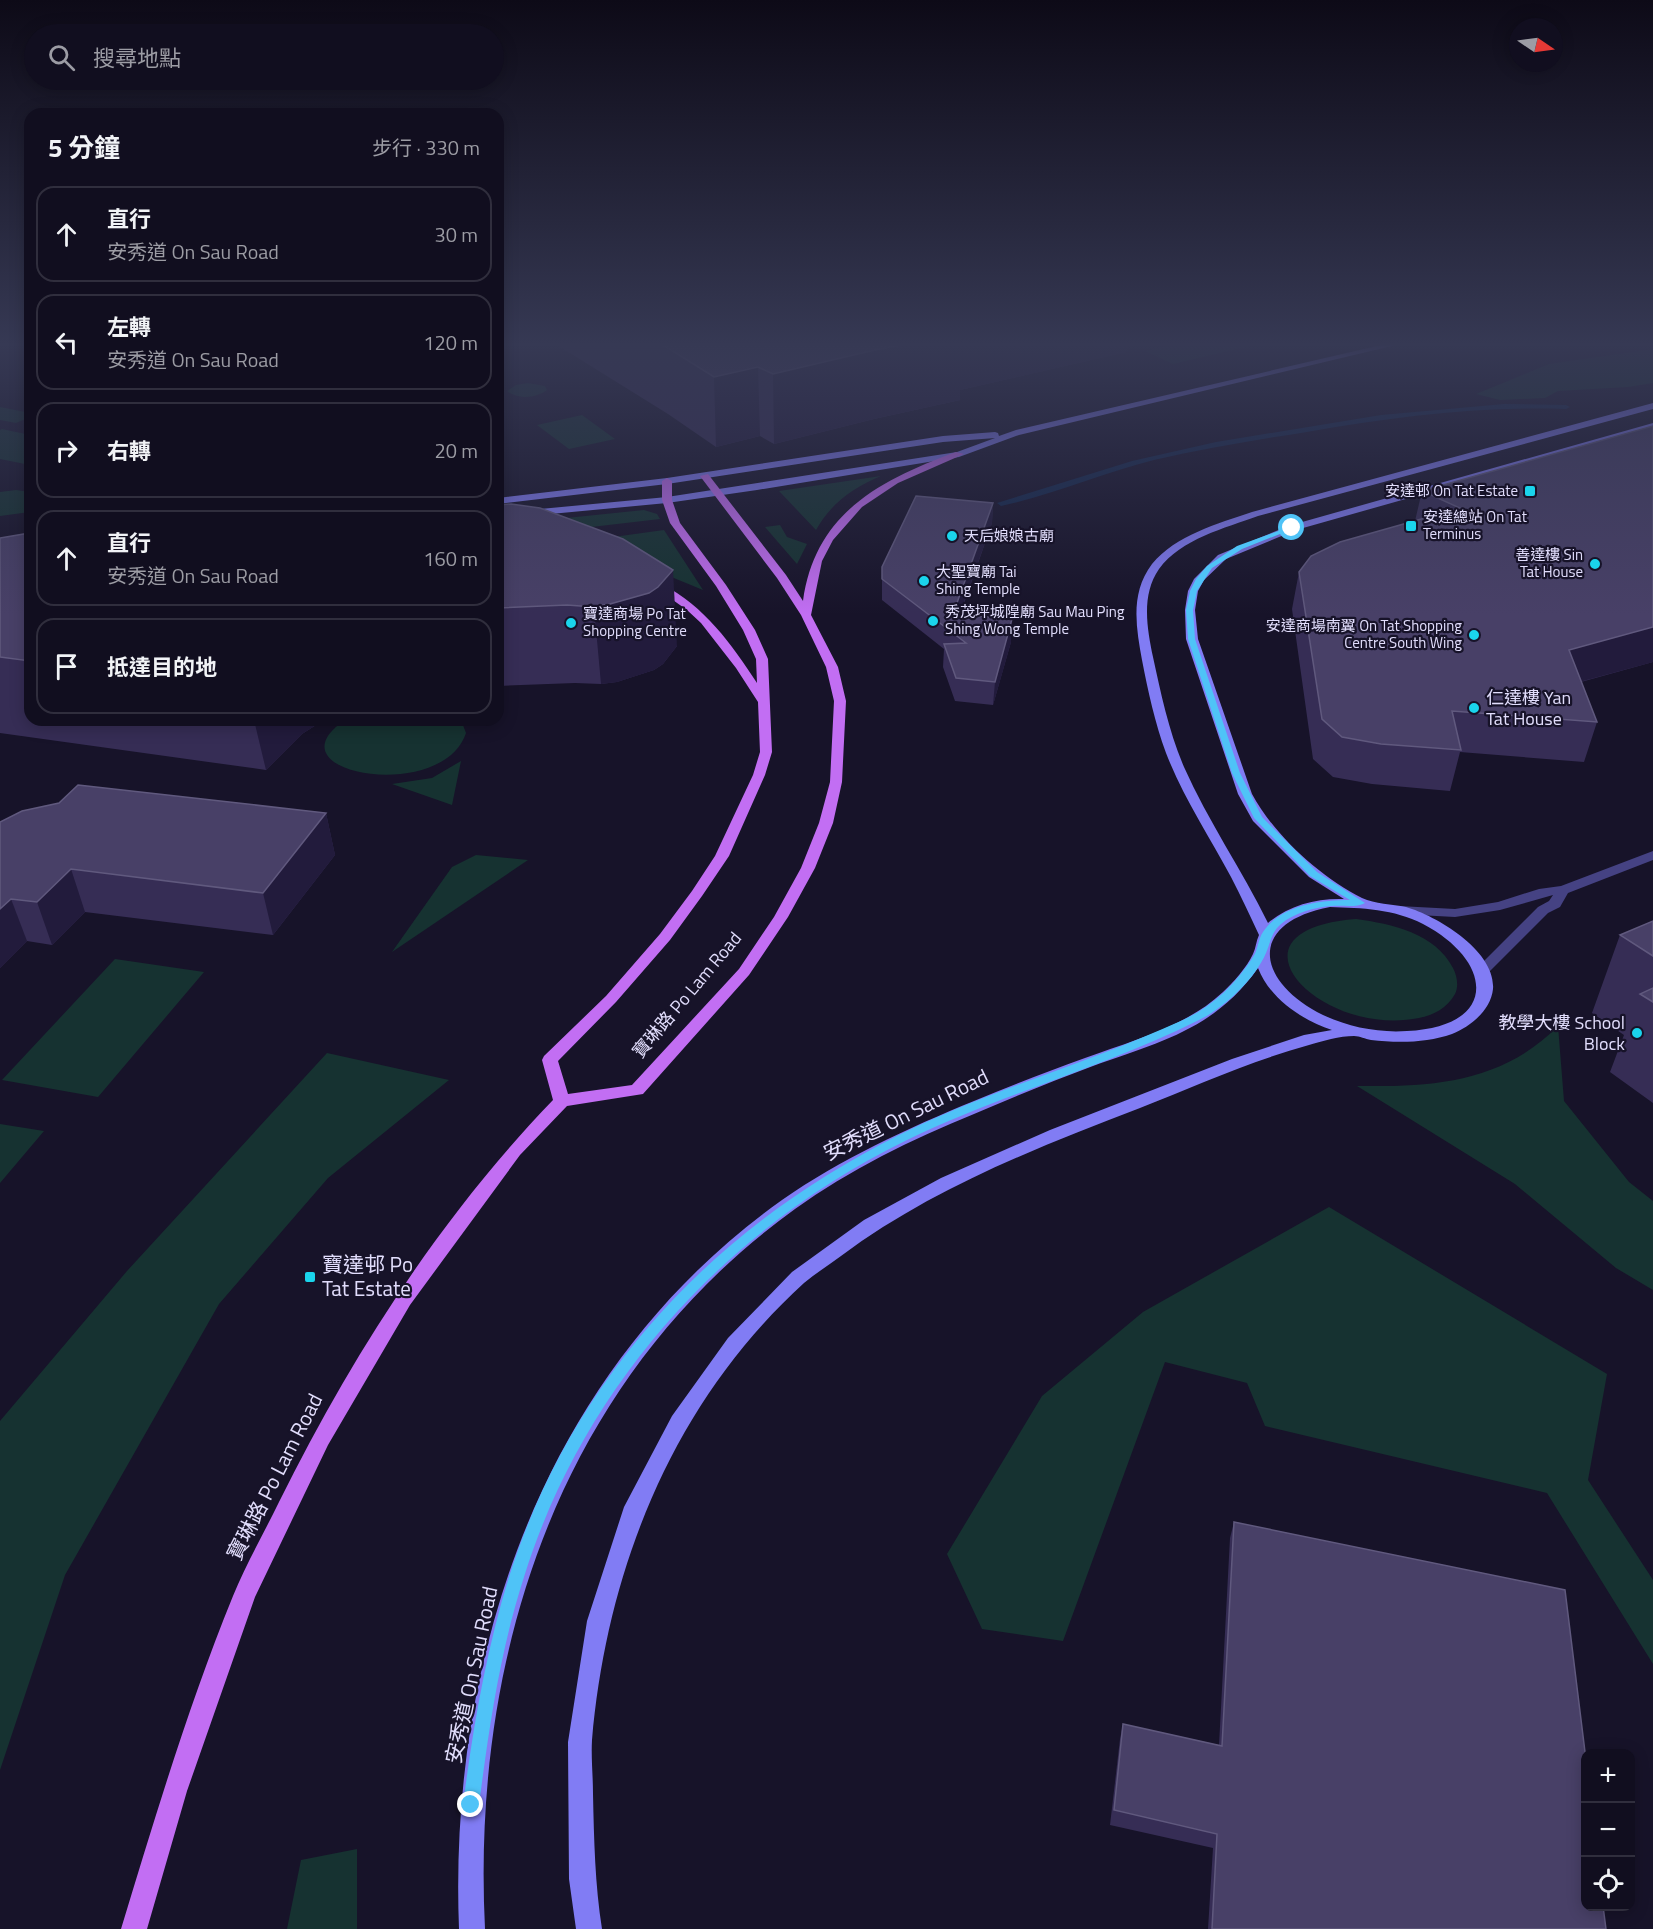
<!DOCTYPE html>
<html lang="zh-TW">
<head>
<meta charset="utf-8">
<style>
	:root { --surface:#110e1f; --page:#1a1728; --text:#f1f3f6; --muted:#9c9ca4; --line:#302e3d }
	body { margin:0; font-family:"Titillium Web","Noto Sans TC",sans-serif; background:var(--page); color:var(--text) }
	.controls { position:absolute; right:18px; bottom:18px; display:grid; overflow:hidden; border-radius:12px; box-shadow:0 3px 15px #0003 }
	.controls button { width:54px; height:54px; display:grid; place-items:center; padding:0; border:0; border-bottom:2px solid var(--line); background:var(--surface); color:var(--text); font:30px sans-serif }
	.compass { position:absolute; left:1509px; top:18px; width:54px; height:54px; border-radius:50%; background:var(--surface); box-shadow:0 3px 15px #0003; rotate:103deg }
	.stop { position:absolute; width:18px; height:18px; margin:-14px; border:4px solid #4fc3f7; border-radius:50%; background:#fff }
	.stop.end { background:#4fc3f7; border-color:#fff; box-shadow:0 2px 6px #0008 }
	.list { margin:0; padding:0; list-style:none }
	h2 { display:flex; justify-content:space-between; align-items:center; height:78px; margin:0; padding:0 24px; font-size:26px }
	h2 small { font-size:20px; font-weight:400; color:var(--muted) }
	.list li { display:grid; grid-template-columns:39px 1fr auto; gap:18px; align-items:center; box-sizing:border-box; height:96px; margin:0 12px 12px; padding:0 12px; border:2px solid var(--line); border-radius:18px }
	.list b { display:block; font-size:22px; white-space:nowrap }
	.list p { margin:0; font-size:20px; white-space:nowrap; color:var(--muted) }
	.list em { font-size:20px; font-style:normal; color:var(--muted) }
	.icon { flex:none; width:33px; height:33px; fill:none; stroke:currentColor; stroke-width:2; stroke-linecap:round; stroke-linejoin:round }
	.map { position:relative; flex:none; width:1653px; height:1929px; overflow:hidden }
	.search { position:absolute; background:var(--surface); box-shadow:0 3px 15px #0003; left:24px; top:24px; width:480px; height:66px; display:flex; align-items:center; gap:15px; box-sizing:border-box; padding:0 21px; border-radius:33px; color:var(--muted); font-size:22px }
	.panel { position:absolute; background:var(--surface); box-shadow:0 3px 15px #0003; left:24px; top:108px; width:480px; height:618px; border-radius:18px }
	.map>svg:first-child { display:block }
	.green { fill:#163231 }
	.lines { fill:none; stroke-linecap:round; stroke-linejoin:round }
	.stream { fill:#14284c; fill-rule:evenodd }
	.minor { fill:#454283; fill-rule:evenodd }
	.secondary { fill:#817cf4; fill-rule:evenodd }
	.primary { fill:#c26ef3; fill-rule:evenodd }
	.wall { fill:#362d55 }
	.shaded-wall { fill:#221b3c }
	.building { fill:#484067; stroke:#60597e; stroke-width:1.5 }
	.route { fill:#4fc3f7 }
	.poi-dot { fill:#1ad4ec; stroke:#171329; stroke-width:2 }
	.labels { text-anchor:middle; stroke-width:4.5; stroke-linejoin:round; paint-order:stroke }
	.far-poi-label { font-size:15px; fill:#e1ddfc; stroke:#171329; text-anchor:start }
	.poi-label { font-size:18px; fill:#e1ddfc; stroke:#171329; text-anchor:start }
	.street-label { font-size:18px; fill:#e1ddfc; stroke:#171329 }
	.near-street-label { font-size:21px; fill:#e1ddfc; stroke:#171329 }
	.near-poi-label { font-size:21px; fill:#e1ddfc; stroke:#171329; text-anchor:start }
</style>
</head>
<body>
<div class="map">
<svg width="1653" height="1929" viewBox="0 0 1653 1929">
	<rect width="100%" height="100%" fill="#171329"/>
	<g class="green">
		<path d="M1172 345H1254L1173 364 1145 351Z"/>
		<path d="M1653 349V383L1628 387 1558 391 1545 398 1500 400 1476 394 1549 364Z"/>
		<path d="M528 383 545 386 547 390C537 398 517 400 507 391L516 385Z"/>
		<path d="M0 407 30 413V417L16 423 0 420Z"/>
		<path d="M582 415 615 439 569 449 537 425Z"/>
		<path d="M2 429 30 435V465L0 459V430Z"/>
		<path d="M881 476C853 488 831 503 816 530L779 491Z"/>
		<path d="M16 490 30 492V512L0 516V492Z"/>
		<path d="M644 510 657 514 660 519 574 529 498 525Z"/>
		<path d="M780 525 787 537 807 544 797 564 765 527Z"/>
		<path d="M664 530 703 590 584 541Z"/>
		<path d="M345 720H461L466 733C443 804 265 774 345 720Z"/>
		<path d="M461 761 452 805 392 784 432 778Z"/>
		<path d="M476 855 528 860 392 952 452 867Z"/>
		<path d="M1356 919C1392 924 1435 933 1453 968 1457 976 1459 986 1455 994 1447 1008 1434 1015 1419 1018 1320 1038 1215 930 1356 919Z"/>
		<path d="M115 959 204 972 98 1097 2 1080Z"/>
		<path d="M1558 1026 1564 1101 1629 1182 1653 1201V1290L1616 1268 1515 1184 1357 1086C1432 1087 1502 1083 1558 1026Z"/>
		<path d="M327 1053 449 1080 328 1178 219 1304 65 1575 0 1770V1421L127 1271Z"/>
		<path d="M0 1124 44 1131 0 1183Z"/>
		<path d="M1329 1207 1607 1374 1588 1480 1653 1580V1664L1547 1493 1265 1426 1247 1383 1165 1362 1063 1641 982 1629 947 1554 1042 1396 1143 1312Z"/>
		<path d="M357 1849V1929H287L301 1860Z"/>
	</g>
	<g class="lines">
		<path class="stream" d="M1504 404 1566 405 1570 407 1566 409C1479 406 1393 417 1307 432 1256 440 1205 448 1154 460 1102 473 1053 495 1001 506L997 503 1132 461 1216 442 1381 415Z"/>
		<path class="minor" d="M1653 851V860L1568 893 1560 907 1548 913 1487 974H1477L1474 971 1538 907 1549 901 1553 895 1500 910 1455 917 1399 914 1392 910 1399 906 1455 909 1498 902 1539 889 1561 886Z"/>
		<g class="secondary">
			<path d="M1381 345H1396L1019 435 959 457 757 490 667 503 498 519V513L667 497 957 452 995 438 943 442 667 484 498 504V498L667 478 943 436 995 432 998 433 999 436 1016 430Z"/>
			<path d="M1653 403V409L1258 516C1225 528 1181 539 1159 569 1141 595 1147 628 1153 657 1161 694 1169 732 1184 767 1208 821 1242 870 1268 923 1289 905 1317 898 1344 899L1309 877 1253 821 1238 794 1186 639 1185 610 1188 591 1194 579 1218 555 1288 526 1653 423V429L1296 530 1226 559 1204 580 1198 591 1195 610 1198 639 1252 794C1274 835 1320 877 1362 898 1375 904 1392 904 1406 907 1437 916 1496 951 1493 989 1491 1010 1470 1027 1452 1034 1427 1043 1397 1043 1371 1040 1365 1039 1360 1036 1354 1036 1340 1036 1322 1041 1309 1045 1251 1061 1195 1086 1140 1108 1036 1148 931 1189 841 1256 829 1265 816 1273 804 1283 674 1401 607 1567 592 1740 591 1757 593 1776 593 1794 594 1840 595 1884 602 1929H576L569 1879 568 1742 587 1621 624 1507 672 1416 728 1338 792 1272 864 1220 941 1178 1050 1130 1232 1059 1304 1035 1332 1030C1302 1020 1270 999 1258 968 1215 1029 1160 1042 1093 1066 1053 1081 1013 1097 974 1114 912 1139 849 1170 795 1209 562 1377 471 1650 485 1929H459C448 1649 547 1367 782 1200 841 1159 908 1128 974 1101 1011 1086 1048 1071 1085 1058 1131 1041 1186 1027 1223 992 1233 983 1247 967 1253 954 1256 948 1256 941 1259 935 1250 916 1241 896 1231 877 1209 836 1183 797 1166 753 1155 723 1148 691 1142 660 1136 627 1130 593 1152 564 1176 535 1217 524 1252 512ZM1330 907C1362 908 1394 909 1423 924 1495 962 1498 1027 1407 1031 1378 1033 1349 1027 1323 1015 1256 982 1246 923 1330 907Z"/>
		</g>
		<path class="primary" d="M956 452 964 454 898 483 862 507 833 540 822 561 811 615 838 667 846 701 842 782 833 823 815 868 788 917 749 975 643 1094 567 1106 520 1155 410 1305 328 1445 255 1597 187 1791 147 1929H121C155 1817 189 1704 233 1596 246 1564 264 1533 279 1502 351 1357 440 1217 553 1100L542 1060 544 1056 606 996 660 934 692 891 715 856 753 775 760 752 758 702 736 668 701 623 687 610 653 586 658 583 662 584C705 607 731 643 757 683L756 659 743 630 716 586 670 523 662 500V481L667 478 672 481V500L680 523 726 585 755 630 768 659 772 752 765 775 729 856 702 896 670 940 616 1002 558 1061 568 1094 632 1085 739 969 774 917 801 868 819 823 830 782 834 701 826 667 801 615 777 578 700 476 708 474 786 575 803 601C815 513 880 480 956 452Z"/>
	</g>
	<g class="wall">
		<path d="M557 345H1135L1127 347 1126 352 960 390V400L874 419 774 444 760 436 716 447 668 414Z"/>
		<path d="M1653 426V662L1581 682 1597 722 1584 762 1460 752 1450 791 1372 784 1333 777 1313 759 1292 609 1299 572 1415 521 1422 491Z"/>
		<path d="M993 503 992 523 960 615 1011 642 993 705 955 701 943 667 944 649 882 600V567Z"/>
		<path d="M498 505 677 646 663 664 654 670 617 682 601 684 575 683 498 686Z"/>
		<path d="M30 533V720H324L302 734 266 770 0 733V538Z"/>
		<path d="M59 803 326 813 335 855 273 935 85 912 52 945 27 941 0 968V822Z"/>
		<path d="M1653 921V1103L1610 1072 1624 1035 1592 1013 1620 935Z"/>
		<path d="M1234 1522 1606 1929H1208L1213 1848 1110 1825 1120 1739 1123 1724 1219 1745 1230 1538Z"/>
	</g>
	<g class="shaded-wall">
		<path d="M901 345H1135L1127 347 1126 352 960 390V400L874 419 774 444 773 374 875 350Z"/>
		<path d="M758 367 760 436 716 447 714 377Z"/>
		<path d="M993 503 992 523 953 633V614Z"/>
		<path d="M673 570 677 646 663 664 654 670 617 682 601 684 594 607Z"/>
		<path d="M1012 619 1011 642 993 705 995 682Z"/>
		<path d="M1653 627V662L1557 688 1569 650Z"/>
		<path d="M254 720H324L302 734 266 770Z"/>
		<path d="M326 813 335 855 273 935 263 893Z"/>
		<path d="M71 869 85 912 52 945 37 902Z"/>
		<path d="M11 899 27 941 0 968V909Z"/>
	</g>
	<g class="building">
		<path d="M663 345H901L875 350 773 374 758 367 714 377Z"/>
		<path d="M1653 426V627L1569 650 1597 722 1452 711 1461 750 1381 744 1342 737 1322 719 1299 572 1311 556 1340 542 1460 508 1422 491Z"/>
		<path d="M916 496 993 503 953 614 1012 619 995 682 956 678 944 644 966 643 882 579V567Z"/>
		<path d="M511 504 540 508 623 539 673 570 658 587 649 593 610 604 594 607 567 605 498 608V505Z"/>
		<path d="M30 533V661L0 657V538Z"/>
		<path d="M78 785 326 813 263 893 71 869 37 902 11 899 0 909V822L22 811 59 803Z"/>
		<path d="M1653 921V956L1620 935Z"/>
		<path d="M1653 988V1002L1640 994Z"/>
		<path d="M1234 1522 1565 1590 1586 1760V1906H1603L1606 1929H1212L1217 1834 1114 1810 1123 1724 1222 1746Z"/>
	</g>
	<linearGradient id="sky" x2="0" y2="1"><stop stop-color="#0d0a17"/><stop offset="0.56" stop-color="#363954"/><stop offset="1" stop-color="#363954" stop-opacity="0"/></linearGradient>
	<rect width="1653" height="615" fill="url(#sky)"/>
	<path class="route" d="M1289 527 1295 528 1242 549 1212 568 1197 591 1193 610 1195 639 1240 773 1262 817 1317 872 1365 903C1356 908 1344 905 1332 906 1315 907 1294 913 1281 924 1271 933 1271 941 1266 953 1255 979 1224 1008 1199 1020 1105 1067 1002 1094 907 1140 727 1228 584 1384 524 1577 500 1651 489 1728 479 1805L477 1811 471 1813 466 1811 463 1805C473 1728 486 1651 509 1577 572 1378 712 1229 897 1136 989 1090 1089 1063 1183 1020 1213 1006 1235 985 1253 957 1258 950 1258 939 1263 932 1281 905 1320 900 1350 900L1310 876 1254 818 1232 773 1188 639 1186 610 1190 591 1196 579 1207 566 1237 546Z"/>
	<g class="poi-dot">
		<rect x="1524" y="485" width="12" height="12" rx="3"/>
		<rect x="1405" y="520" width="12" height="12" rx="3"/>
		<circle cx="952" cy="536" r="6"/>
		<circle cx="1595" cy="564" r="6"/>
		<circle cx="924" cy="581" r="6"/>
		<circle cx="933" cy="621" r="6"/>
		<circle cx="571" cy="623" r="6"/>
		<circle cx="1474" cy="635" r="6"/>
		<circle cx="1474" cy="708" r="6"/>
		<circle cx="1637" cy="1033" r="6"/>
		<rect x="304" y="1271" width="12" height="12" rx="3"/>
	</g>
	<g class="labels">
		<g class="far-poi-label">
			<text x="1518" y="496" text-anchor="end">安達邨 On Tat Estate</text>
			<text x="1423" y="522">安達總站 On Tat<tspan x="1423" dy="17">Terminus</tspan></text>
			<text x="964" y="541">天后娘娘古廟</text>
			<text x="1583" y="560" text-anchor="end">善達樓 Sin<tspan x="1583" dy="17">Tat House</tspan></text>
			<text x="936" y="577">大聖寶廟 Tai<tspan x="936" dy="17">Shing Temple</tspan></text>
			<text x="945" y="617">秀茂坪城隍廟 Sau Mau Ping<tspan x="945" dy="17">Shing Wong Temple</tspan></text>
			<text x="583" y="619">寶達商場 Po Tat<tspan x="583" dy="17">Shopping Centre</tspan></text>
			<text x="1462" y="631" text-anchor="end">安達商場南翼 On Tat Shopping<tspan x="1462" dy="17">Centre South Wing</tspan></text>
		</g>
		<g class="poi-label">
			<text x="1486" y="704">仁達樓 Yan<tspan x="1486" dy="21">Tat House</tspan></text>
			<text x="1625" y="1029" text-anchor="end">教學大樓 School<tspan x="1625" dy="21">Block</tspan></text>
		</g>
		<g class="street-label">
			<text transform="translate(687 995) rotate(-50)" y="6">寶琳路 Po Lam Road</text>
		</g>
		<g class="near-street-label">
			<text transform="translate(906 1115) rotate(-26)" y="7">安秀道 On Sau Road</text>
			<text transform="translate(275 1477) rotate(-63)" y="7">寶琳路 Po Lam Road</text>
			<text transform="translate(472 1675) rotate(-78)" y="7">安秀道 On Sau Road</text>
		</g>
		<g class="near-poi-label">
			<text x="322" y="1272">寶達邨 Po<tspan x="322" dy="24">Tat Estate</tspan></text>
		</g>
	</g>
</svg>
<div class="controls">
<button>+</button>
<button>−</button>
<button><svg class="icon" aria-label="locate" viewBox="0 0 24 24"><circle cx="12" cy="12" r="6"/><path d="M12 2v4M12 18v4M2 12h4M18 12h4"/></svg></button>
</div>
<svg class="compass" viewBox="-18 -18 36 36"><path d="M0-13l5 13h-10z" fill="#e53935"/><path d="M0 13l5-13h-10z" fill="#9c9ca4"/></svg>
<div class="stop" style="left:1292px;top:528px"></div>
<div class="stop end" style="left:471px;top:1805px"></div>
<div class="search"><svg class="icon" aria-label="search" viewBox="0 0 24 24"><circle cx="10" cy="10" r="6"/><path d="M15 15l6 6"/></svg>搜尋地點</div>
<section class="panel">
<h2>5 分鐘<small>步行 · 330 m</small></h2>
<ul class="list">
<li><svg class="icon" aria-label="ahead" viewBox="0 0 24 24"><path d="M12 20V5M6 11l6-6 6 6"/></svg><div><b>直行</b><p>安秀道 On Sau Road</p></div><em>30 m</em></li>
<li><svg class="icon" aria-label="left" viewBox="0 0 24 24"><path d="M17 20v-9H6M10 6l-5 5 5 5"/></svg><div><b>左轉</b><p>安秀道 On Sau Road</p></div><em>120 m</em></li>
<li><svg class="icon" aria-label="right" viewBox="0 0 24 24"><path d="M7 20v-9h11M14 6l5 5-5 5"/></svg><div><b>右轉</b></div><em>20 m</em></li>
<li><svg class="icon" aria-label="ahead" viewBox="0 0 24 24"><path d="M12 20V5M6 11l6-6 6 6"/></svg><div><b>直行</b><p>安秀道 On Sau Road</p></div><em>160 m</em></li>
<li><svg class="icon" aria-label="arrive" viewBox="0 0 24 24"><path d="M6 21V4h12l-3 4 3 4H6"/></svg><div><b>抵達目的地</b></div></li>
</ul>
</section>
</div>
</body>
</html>
